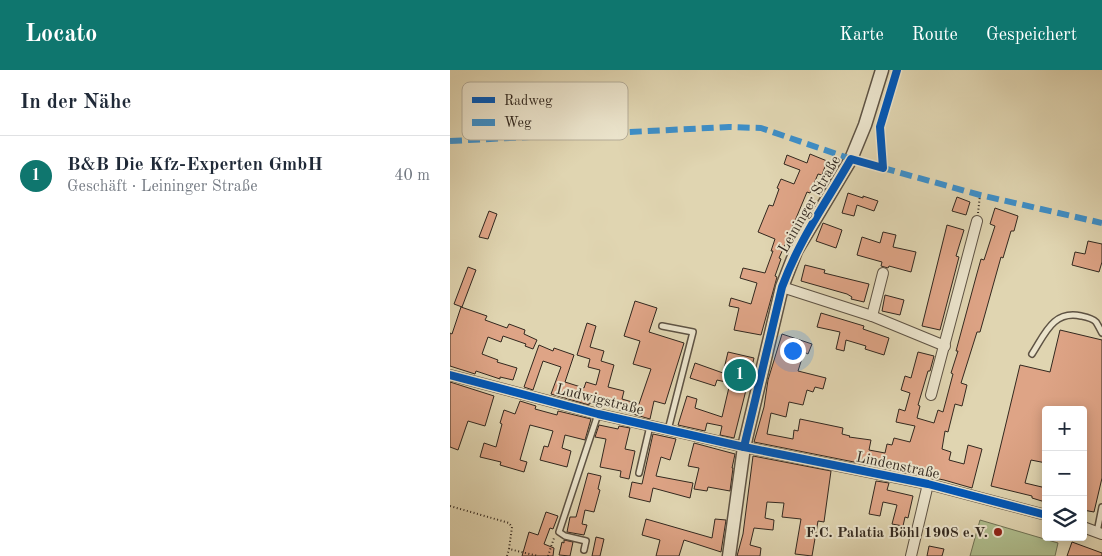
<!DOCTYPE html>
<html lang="de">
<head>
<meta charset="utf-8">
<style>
	:root { --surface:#fff; --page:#f2f2f3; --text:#1f2937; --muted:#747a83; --line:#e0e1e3; --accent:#0f766e }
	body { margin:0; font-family:"Old Standard TT",serif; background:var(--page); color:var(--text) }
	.controls { position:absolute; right:15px; bottom:15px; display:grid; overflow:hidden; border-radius:5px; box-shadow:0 2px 12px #0003 }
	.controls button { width:45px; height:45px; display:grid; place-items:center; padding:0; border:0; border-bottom:1px solid var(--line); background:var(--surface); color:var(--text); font:25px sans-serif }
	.you { position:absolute; left:342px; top:280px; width:18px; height:18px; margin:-12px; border:4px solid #fff; border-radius:50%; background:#1a73e8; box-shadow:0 0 0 8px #1a73e833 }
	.badge { display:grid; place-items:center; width:32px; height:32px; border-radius:50%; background:var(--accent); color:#fff; font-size:16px; font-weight:700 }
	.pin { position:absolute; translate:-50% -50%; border:2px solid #fff; box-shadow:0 1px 5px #0006 }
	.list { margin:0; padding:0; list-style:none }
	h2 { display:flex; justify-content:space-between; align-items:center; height:65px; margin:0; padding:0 20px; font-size:21px }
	h2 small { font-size:16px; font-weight:400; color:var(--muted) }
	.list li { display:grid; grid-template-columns:32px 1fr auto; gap:15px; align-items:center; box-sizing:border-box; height:80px; padding:0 20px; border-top:1px solid var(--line) }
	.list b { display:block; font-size:19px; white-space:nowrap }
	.list p { margin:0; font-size:16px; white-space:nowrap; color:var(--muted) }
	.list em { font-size:16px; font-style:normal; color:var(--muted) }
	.icon { flex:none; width:28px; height:28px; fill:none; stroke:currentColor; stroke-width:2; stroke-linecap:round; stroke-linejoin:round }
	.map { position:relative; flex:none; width:652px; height:486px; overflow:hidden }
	header { display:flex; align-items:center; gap:30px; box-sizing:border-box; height:70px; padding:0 25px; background:var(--accent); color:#fff }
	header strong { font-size:24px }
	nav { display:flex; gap:28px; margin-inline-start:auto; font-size:18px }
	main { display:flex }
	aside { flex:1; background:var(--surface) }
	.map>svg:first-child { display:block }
	.green { fill:#afbe8e; stroke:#707356 }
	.building { fill:#dea486; stroke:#32281f }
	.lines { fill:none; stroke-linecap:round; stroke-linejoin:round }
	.service-casing { stroke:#5e5344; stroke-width:8 }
	.minor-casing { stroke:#5e5344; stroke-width:12 }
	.tertiary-casing { stroke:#5e5344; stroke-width:15 }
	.path { stroke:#32281f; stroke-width:2; stroke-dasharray:1 2.5; stroke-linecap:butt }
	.service { stroke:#ebe4cc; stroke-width:5 }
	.minor { stroke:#ebe4cc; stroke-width:10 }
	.tertiary { stroke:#ebe4cc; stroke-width:12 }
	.quiet { stroke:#3c8fca; stroke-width:6; stroke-dasharray:12 6; stroke-linecap:butt }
	.cycleway-casing { stroke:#ebe4cc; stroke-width:11 }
	.cycleway { stroke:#0057b8; stroke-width:8 }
	.poi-dot { fill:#8f2418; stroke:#ebe4cc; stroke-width:2 }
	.labels { text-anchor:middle; stroke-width:4; stroke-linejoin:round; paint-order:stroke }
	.street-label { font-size:15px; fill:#32281f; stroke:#ebe4cc }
	.poi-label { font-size:15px; font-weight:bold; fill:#32281f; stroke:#ebe4cc; text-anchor:end }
	.key { fill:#ebe4cc; stroke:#b4ac98; stroke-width:1 }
	.key-label { font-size:14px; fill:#32281f }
</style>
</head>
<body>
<header>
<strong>Locato</strong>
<nav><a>Karte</a><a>Route</a><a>Gespeichert</a></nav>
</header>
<main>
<aside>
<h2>In der Nähe<small></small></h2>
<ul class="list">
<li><span class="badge">1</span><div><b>B&amp;B Die Kfz-Experten GmbH</b><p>Geschäft · Leininger Straße</p></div><em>40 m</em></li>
</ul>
</aside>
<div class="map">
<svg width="652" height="486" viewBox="0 0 652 486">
	<rect width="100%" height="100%" fill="#e0d5b1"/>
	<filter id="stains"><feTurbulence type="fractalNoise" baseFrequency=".004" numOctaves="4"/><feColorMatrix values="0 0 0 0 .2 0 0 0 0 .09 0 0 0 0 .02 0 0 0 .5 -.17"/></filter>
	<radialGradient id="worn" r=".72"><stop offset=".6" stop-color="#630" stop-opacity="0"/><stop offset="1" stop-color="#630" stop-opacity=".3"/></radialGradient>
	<path class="green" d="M530 450 608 473 605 486H520Z"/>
	<g class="building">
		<path d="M360 84 377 91 372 105 368 104 360 123 357 122 334 177 329 188 331 189 325 206 327 207 311 265 284 260 289 238 279 236 281 228 301 234 307 213 290 208 293 198 315 203 323 181H321L325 169 308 162 319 135 323 136 329 119 327 118 331 109 344 114 350 100 334 94 337 85 357 93Z"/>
		<path d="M398 123 413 128V126L428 131 424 141 407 135 404 146 392 143Z"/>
		<path d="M507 127 520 132 516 145 502 141Z"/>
		<path d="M545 138 568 146 564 161H561L553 188 551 187 530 262H527L511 313 517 315 512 336 505 334 498 362 495 361 492 379 501 382 499 390 514 394 518 375 532 379 522 418 494 410 304 372 314 337 318 310 332 264 362 274 358 284 354 282 348 301 376 308 373 319 365 317 363 322 357 320 353 335 339 332 336 347 321 343 317 364 343 369 344 360 348 361 350 349 393 358 392 364 400 366 399 367 421 370 419 380 435 383 437 374 442 375 444 368 460 372 465 356 446 352 449 339 455 341 460 323 451 320 455 306 461 308 468 282 484 286 480 301H478L468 335 470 336 467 348 484 353 488 340 493 342 503 304 501 303 508 281H506L526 207 531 189 534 190 545 156 540 154Z"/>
		<path d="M39 141 47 144 38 169 29 167Z"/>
		<path d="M373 153 392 160 386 178 366 171Z"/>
		<path d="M497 155 514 160 506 186 509 187 490 260 472 256Z"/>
		<path d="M433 162 446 165 443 177 466 182 461 202 439 196 438 198 431 196 432 192 407 185 412 167 430 173Z"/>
		<path d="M638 171 652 174V192L649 202 622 195 625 182 635 184Z"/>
		<path d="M355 195 375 200 374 203 419 214 414 232 401 229 402 227 397 224 351 211Z"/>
		<path d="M18 197 26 200 12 237 4 234Z"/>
		<path d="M435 225 454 230 450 245 432 241Z"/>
		<path d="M185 231 207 238 199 262 234 273 215 334 204 331 200 349 152 335 139 333V335L101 324 111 297 93 291 83 320 74 317 89 275 103 281 104 278 124 285 115 312 134 318 136 312 146 315 150 300 138 297 140 289 127 285 137 253 146 256 140 277 154 281 151 291 164 295 158 317 174 321 172 329 189 334 201 299 183 294 190 271 174 266Z"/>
		<path d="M11 237 37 246 35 250 57 258 59 254 75 260 74 264 87 270 83 279 75 276 76 274 53 266 51 272 38 267 32 284 48 290 47 292 67 298 63 310 50 307V309L26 301 25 304 0 296V263L2 264Z"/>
		<path d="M371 243 414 256 413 259 439 268 434 285 415 279 416 276 396 270 394 281 386 279 390 262 367 257Z"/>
		<path d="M610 260 652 270V408L644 442 633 440V340H596V393L581 390 575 413 596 418 595 432 582 428V426L541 416 570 295 600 302Z"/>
		<path d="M278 282 304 288 284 368 270 365 272 356 257 353 255 361 228 355 237 326 247 329 245 338 272 347 280 313 267 310 265 316 240 308 245 293 273 303Z"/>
		<path d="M0 312 44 326 35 356 18 351 8 380 0 377Z"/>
		<path d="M70 331 86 336 85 339 107 345 108 341 141 349 135 370 115 365 112 378 121 381 117 397 90 390 94 376 98 377 103 361 80 355 70 390 77 392 74 402 50 395 51 392 30 387 34 373 46 377 52 354 50 353 54 340 65 344Z"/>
		<path d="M149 355 168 359 169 356 180 358 175 379 185 381 179 409 170 407 171 401 150 397 156 369 145 367Z"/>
		<path d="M203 364 226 369 220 390 211 387 206 406 243 413 240 428 203 418 200 432 179 427 182 412 192 414Z"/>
		<path d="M244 373 285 384 282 398H283L280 421 258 417 257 421 244 419 249 398 238 396Z"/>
		<path d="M303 386 381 401 374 452 368 451 362 486 345 484 351 449 332 447 334 433 317 432 315 448 324 450 323 460 304 458 300 475 311 478 310 486H287L293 464Z"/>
		<path d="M138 403 151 406 148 419 150 420 144 442 135 440 132 454 137 455 134 465 117 462 120 447H126Z"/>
		<path d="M426 411 439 413 437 420 463 426 458 448 455 447 453 456 442 454 447 435 433 432 430 446 419 444Z"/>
		<path d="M96 442 108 446 103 459 100 458 94 474 104 478 103 486H72L79 462 88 465Z"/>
		<path d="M196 449 262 468 265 449 276 450 271 482 234 470 229 486H206L210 470 192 465Z"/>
		<path d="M146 467 154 469 150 486H142Z"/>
		<path d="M114 470 123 472 120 486 109 485 112 472 114 473Z"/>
		<path d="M622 472 652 483V486H617Z"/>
		<path d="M479 476 494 479 492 486H477Z"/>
	</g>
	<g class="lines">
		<g class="service-casing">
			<g id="service">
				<path d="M212 256 243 262 218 360"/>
				<path d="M582 284C595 264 603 240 631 246 636 247 642 248 646 252 648 255 650 259 652 263"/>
				<path d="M189 403 200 356"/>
				<path d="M647 462 652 437"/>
				<path d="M134 480 136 471 115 466 109 462 148 344"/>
			</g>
		</g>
		<g class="minor-casing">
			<g id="minor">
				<path d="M332 217 422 246 495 276"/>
				<path d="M422 246 433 203"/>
				<path d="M0 305 148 344 294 377 478 414 596 445"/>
				<path d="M481 325 527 151"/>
				<path d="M633 457 652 464"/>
				<path d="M461 486 478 414"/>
			</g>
		</g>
		<g class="tertiary-casing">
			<path id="tertiary" d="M279 486 294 377 332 217 346 181 401 89 415 55 432 0"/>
		</g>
		<g class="path">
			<path d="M528 143 530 125"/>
			<path d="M0 436 59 453 62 457 59 479 88 486"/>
			<path d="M57 486 59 479"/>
			<path d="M98 486 104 468"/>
		</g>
		<use href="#service" class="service"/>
		<use href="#minor" class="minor"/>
		<use href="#tertiary" class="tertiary"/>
		<g class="quiet">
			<path d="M0 71 279 57 311 58 404 90"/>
			<path d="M433 98 530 125 652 153"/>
		</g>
		<g class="cycleway-casing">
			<g id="cycleway">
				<path d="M0 305 148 344 294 377 478 414 596 445"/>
				<path d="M294 377 332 217C350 168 376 133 401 89L433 98 430 57 447 0"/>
			</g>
		</g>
		<use href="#cycleway" class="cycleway"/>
	</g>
	<circle class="poi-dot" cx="548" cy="462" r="5"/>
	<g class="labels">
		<g class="street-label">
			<text transform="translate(359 134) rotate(-60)" y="5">Leininger Straße</text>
			<text transform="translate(150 329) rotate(14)" y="5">Ludwigstraße</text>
			<text transform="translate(448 395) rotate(12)" y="5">Lindenstraße</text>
		</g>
		<g class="poi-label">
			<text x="538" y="467">F.C. Palatia Böhl 1908 e.V.</text>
		</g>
	</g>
	<rect x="12" y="12" width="166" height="58" rx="8" class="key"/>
	<rect x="22" y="27" width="23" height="6" fill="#0057b8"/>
	<rect x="22" y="49" width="23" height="7" fill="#3c8fca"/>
	<g class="key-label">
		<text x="54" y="35">Radweg</text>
		<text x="54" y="57">Weg</text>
	</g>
	<rect width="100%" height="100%" filter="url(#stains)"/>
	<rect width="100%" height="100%" fill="url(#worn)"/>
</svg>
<div class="controls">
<button>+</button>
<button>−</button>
<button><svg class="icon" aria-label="layers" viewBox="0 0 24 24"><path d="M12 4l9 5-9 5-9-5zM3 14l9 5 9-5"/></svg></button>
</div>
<div class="you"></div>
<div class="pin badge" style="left:290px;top:305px">1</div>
</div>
</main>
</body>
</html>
